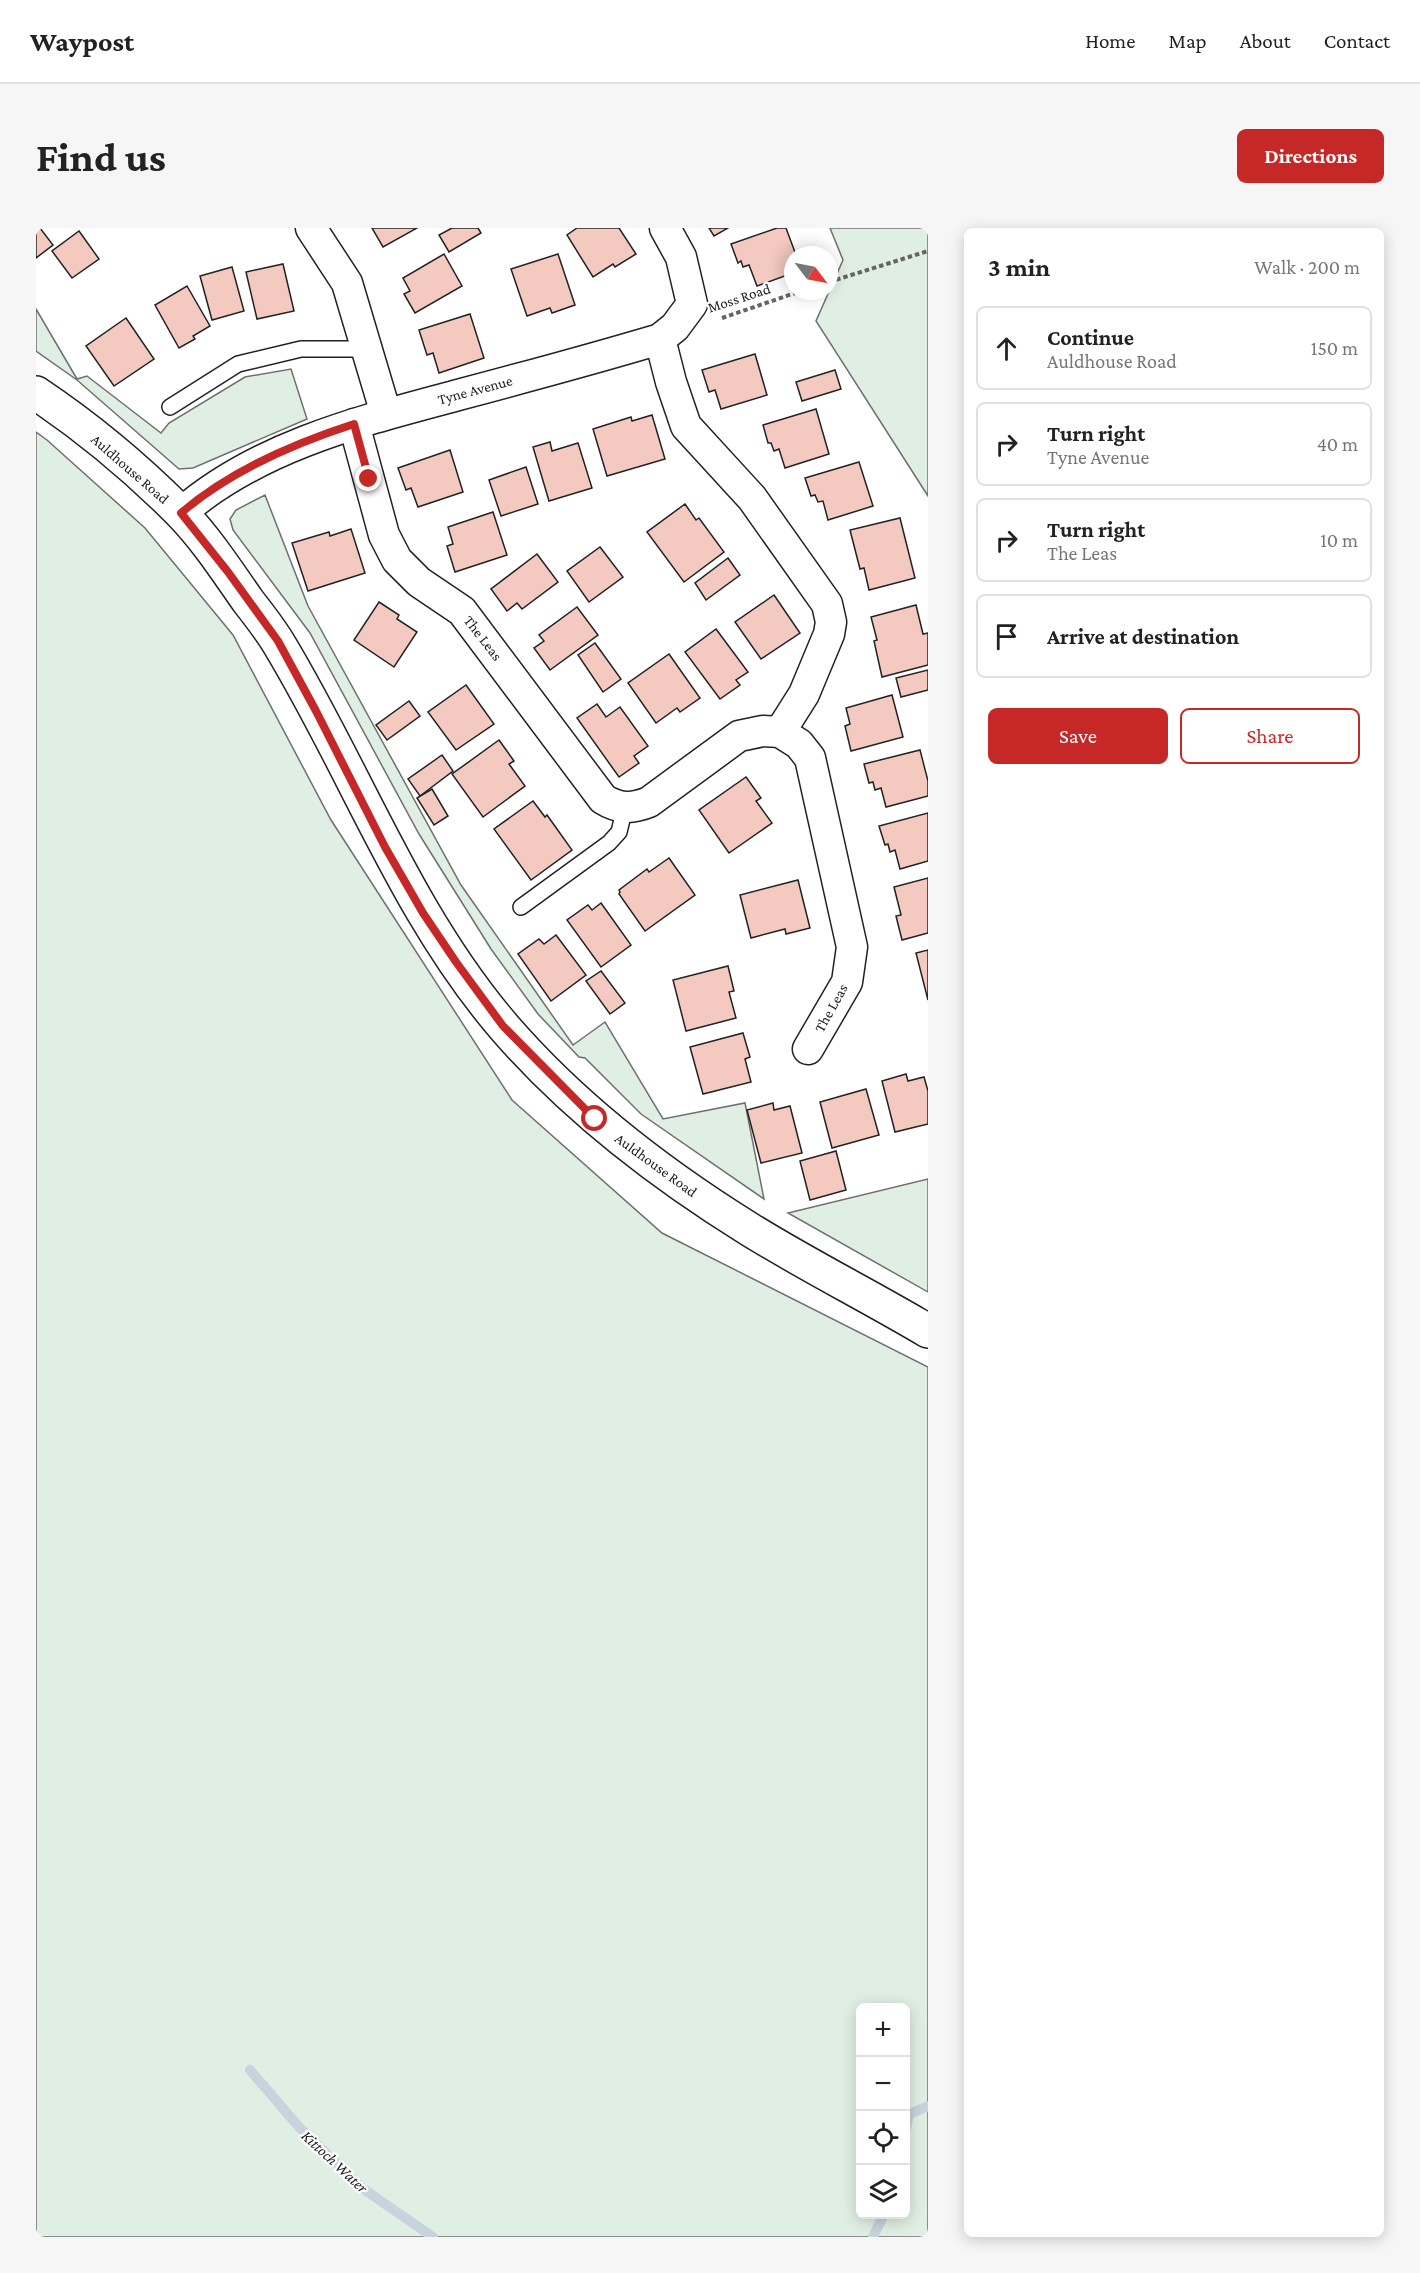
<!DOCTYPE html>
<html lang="en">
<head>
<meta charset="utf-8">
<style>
	:root { --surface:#fff; --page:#f6f6f6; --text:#222; --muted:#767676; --line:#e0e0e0; --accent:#c62828 }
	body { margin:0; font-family:"Crimson Pro",serif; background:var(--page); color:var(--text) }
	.controls { position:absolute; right:18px; bottom:18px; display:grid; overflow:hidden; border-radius:9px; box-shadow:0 3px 15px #0003 }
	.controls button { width:54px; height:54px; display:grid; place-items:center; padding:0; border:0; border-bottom:2px solid var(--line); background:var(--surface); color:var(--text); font:30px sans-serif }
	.compass { position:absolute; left:748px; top:18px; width:54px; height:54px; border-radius:50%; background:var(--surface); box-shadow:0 3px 15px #0003; rotate:122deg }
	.stop { position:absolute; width:18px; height:18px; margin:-14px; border:4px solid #c62828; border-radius:50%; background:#fff }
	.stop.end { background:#c62828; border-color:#fff; box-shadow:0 2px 6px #0008 }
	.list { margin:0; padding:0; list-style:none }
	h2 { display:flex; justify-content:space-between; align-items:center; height:78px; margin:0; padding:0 24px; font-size:26px }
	h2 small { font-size:20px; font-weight:400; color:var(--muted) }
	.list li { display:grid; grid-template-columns:39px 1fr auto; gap:18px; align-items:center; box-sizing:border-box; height:84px; margin:0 12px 12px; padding:0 12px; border:2px solid var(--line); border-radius:9px }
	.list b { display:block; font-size:22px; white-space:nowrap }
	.list p { margin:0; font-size:20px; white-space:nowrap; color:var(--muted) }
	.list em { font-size:20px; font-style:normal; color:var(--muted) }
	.actions { display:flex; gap:12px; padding:18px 24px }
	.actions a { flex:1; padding:14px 0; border:2px solid var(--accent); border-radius:9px; text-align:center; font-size:21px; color:var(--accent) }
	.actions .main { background:var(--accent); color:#fff }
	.icon { flex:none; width:33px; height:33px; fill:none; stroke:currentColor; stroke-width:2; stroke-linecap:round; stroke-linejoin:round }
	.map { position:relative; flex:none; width:892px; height:2009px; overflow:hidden; border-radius:9px }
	header { display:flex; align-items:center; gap:36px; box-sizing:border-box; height:84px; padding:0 30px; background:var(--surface); border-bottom:2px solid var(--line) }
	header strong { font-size:28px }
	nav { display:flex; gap:33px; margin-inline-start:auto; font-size:21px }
	.intro { display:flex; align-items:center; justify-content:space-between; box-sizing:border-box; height:144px; padding:0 36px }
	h1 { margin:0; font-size:42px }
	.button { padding:15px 27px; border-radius:9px; background:var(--accent); color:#fff; font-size:21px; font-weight:700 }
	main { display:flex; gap:36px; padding:0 36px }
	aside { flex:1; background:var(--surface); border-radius:9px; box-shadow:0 3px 15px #0003 }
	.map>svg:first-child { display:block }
	.green { fill:#e0efe3; stroke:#6f6f6f; stroke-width:1.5; fill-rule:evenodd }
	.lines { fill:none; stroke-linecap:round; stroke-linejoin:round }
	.stream { stroke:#c7d3dd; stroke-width:10 }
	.building { fill:#f3c9c0; stroke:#222; stroke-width:1.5 }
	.service-casing { stroke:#222; stroke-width:18 }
	.minor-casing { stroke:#222; stroke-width:33 }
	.tertiary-casing { stroke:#222; stroke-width:36 }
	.path { stroke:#646464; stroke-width:4; stroke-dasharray:4.5 3; stroke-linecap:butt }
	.service { stroke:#fff; stroke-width:15 }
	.minor { stroke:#fff; stroke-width:30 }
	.tertiary { stroke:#fff; stroke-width:33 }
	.route { stroke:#c62828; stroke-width:8 }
	.labels { text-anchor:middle; stroke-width:4.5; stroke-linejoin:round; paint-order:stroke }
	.street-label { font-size:15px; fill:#222; stroke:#fff }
	.water-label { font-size:16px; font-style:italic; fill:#222; stroke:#fff }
</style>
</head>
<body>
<header>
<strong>Waypost</strong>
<nav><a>Home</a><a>Map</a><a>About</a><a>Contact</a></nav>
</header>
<div class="intro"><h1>Find us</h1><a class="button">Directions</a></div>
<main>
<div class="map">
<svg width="892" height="2009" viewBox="0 0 892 2009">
	<rect width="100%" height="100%" fill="#fff"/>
	<g class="green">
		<path d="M794 0H892V268L780 93 807 32Z"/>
		<path d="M0 81 41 151 51 148 125 205 133 195 209 149 255 141 271 191 157 240 143 241 41 152 0 123Z"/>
		<path d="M0 204 11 212 109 300 197 407 295 592 476 872 626 1005 892 1139V2009H0ZM824 1780H870V1986H824Z"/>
		<path d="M229 267 272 378 425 657 537 817 569 794 627 891 709 875 728 971 605 886 549 830 543 829 502 786 455 721 383 606 274 405 197 302 194 291 200 282Z"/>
		<path d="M892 951V1064L752 985Z"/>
	</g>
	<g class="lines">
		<g class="stream">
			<path d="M214 1842 263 1899 326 1960 397 2009"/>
			<path d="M870 1900 873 1886 892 1878"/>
			<path d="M837 2009 848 1986"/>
		</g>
	</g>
	<g class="building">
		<path d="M0 0H4L17 17 0 30Z"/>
		<path d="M336 0H381L347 19Z"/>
		<path d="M416 0H442L445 5 413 24 403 7Z"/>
		<path d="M541 0H583L600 26 579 39 577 36 557 49 531 7Z"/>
		<path d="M673 0H692L678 8Z"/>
		<path d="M741 0H750L760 27H757V45L721 58 713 37 707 39 705 33 702 35 695 16Z"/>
		<path d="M43 3 63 31 36 50 16 23Z"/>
		<path d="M408 26 426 58 379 85 368 66 374 63 367 50Z"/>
		<path d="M522 26 539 77 516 85 514 80 491 88 475 41Z"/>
		<path d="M247 36 258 83 221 91 210 44Z"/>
		<path d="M196 39 208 83 176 92 164 48Z"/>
		<path d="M151 58 174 98 157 108 159 111 143 120 119 77Z"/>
		<path d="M434 86 448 130 403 145 397 125 391 127 383 102Z"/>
		<path d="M90 90 118 131 78 158 50 118Z"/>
		<path d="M719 126 731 167 685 181 679 162 673 164 666 142Z"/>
		<path d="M799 142 805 161 766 173 760 154Z"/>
		<path d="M780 181 793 226 749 240 743 221 738 223 735 215H732L727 197Z"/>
		<path d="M616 187 629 231 571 248 557 201 595 189 596 193Z"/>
		<path d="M514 214 516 223 542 215 556 260 513 273 497 219Z"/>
		<path d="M414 222 427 264 382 279 375 260 370 262 362 240Z"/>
		<path d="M823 234 837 278 792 292 787 273 782 274 779 267 775 268 769 250Z"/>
		<path d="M490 239 502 276 465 288 453 252Z"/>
		<path d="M649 276 660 292 663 290 688 324 648 354 611 304Z"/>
		<path d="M457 284 471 327 419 344 411 318 417 316 412 299Z"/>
		<path d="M864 290 879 350 833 362 828 340 824 341 814 302Z"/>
		<path d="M315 301 329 345 272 363 256 315 293 304 294 308Z"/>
		<path d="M564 319 587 349 553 374 531 343Z"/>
		<path d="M501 326 522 354 486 381 481 375 471 383 455 361Z"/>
		<path d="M692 330 704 347 670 372 659 355Z"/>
		<path d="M738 367 764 405 725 431 699 394Z"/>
		<path d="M343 374 363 387 361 391 381 404 358 439 318 412Z"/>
		<path d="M880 377 887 406 892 405V437L846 449 838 413 841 412 835 389Z"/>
		<path d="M541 379 562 407 514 442 498 420 508 413 503 407Z"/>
		<path d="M680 401 712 444 700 452 704 457 684 471 649 424Z"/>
		<path d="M559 415 585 451 567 464 542 427Z"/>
		<path d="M633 426 664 470 644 484 641 480 620 495 592 455Z"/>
		<path d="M892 442V462L865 469 860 450Z"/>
		<path d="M430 457 458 496 420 522 392 484Z"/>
		<path d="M856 467 867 509 815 523 809 498 814 496 810 480Z"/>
		<path d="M373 473 384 488 351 512 340 497Z"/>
		<path d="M561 476 570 489 584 479 612 518 598 528 603 535 583 549 541 490Z"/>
		<path d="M463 512 478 533 473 536 489 558 447 589 416 546Z"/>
		<path d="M884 522 892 553V568L850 579 845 560 839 562 837 554 833 555 828 536Z"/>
		<path d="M406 527 417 543 384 568 372 551Z"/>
		<path d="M710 549 725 570 720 573 736 595 693 625 663 582Z"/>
		<path d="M396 561 412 588 398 597 381 570Z"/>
		<path d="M497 573 509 589 511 587 536 622 495 652 458 601Z"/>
		<path d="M892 585V633L864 641 859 622 854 624 852 616 849 617 843 598Z"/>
		<path d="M633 630 659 667 609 703 583 666 584 664 583 662 611 641 613 644Z"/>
		<path d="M892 650V705L866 712 860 688 865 687 858 659Z"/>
		<path d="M762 652 774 700 750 706 749 701 715 710 704 667Z"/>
		<path d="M565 675 595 717 565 739 531 692 552 677 556 682Z"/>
		<path d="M520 707 550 747 515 773 482 726 503 711 508 716Z"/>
		<path d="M892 722V772L880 725Z"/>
		<path d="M692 738 698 763 693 764 700 790 650 803 637 752Z"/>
		<path d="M565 743 589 775 574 786 550 753Z"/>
		<path d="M707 805 714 829 709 831 715 854 667 866 654 819Z"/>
		<path d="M870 846 872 853 888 849 892 863V896L859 904 846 853Z"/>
		<path d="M830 861 843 907 796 920 784 874Z"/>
		<path d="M737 875 738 882 754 878 766 925 725 935 711 882Z"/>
		<path d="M800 923 810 962 774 972 764 933Z"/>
	</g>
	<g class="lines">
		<g class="service-casing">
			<g id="service">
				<path d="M134 179 202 136 265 121H332"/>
				<path d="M485 679 573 615 583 604 589 579"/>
			</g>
		</g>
		<g class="minor-casing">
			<g id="minor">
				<path d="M275 0 311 55 350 186"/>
				<path d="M624 111 635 154 650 198 716 270 791 376 795 394 793 406 768 466 744 504"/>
				<path d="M318 196 348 307 361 332 383 354 426 383 567 571C583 581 596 581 613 574L703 508 727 503 744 504 763 516 774 530 816 719 811 754 772 821"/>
				<path d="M145 285C222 218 325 193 422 167 490 149 557 131 624 111L639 99 656 76 645 29 629 0"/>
			</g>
		</g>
		<g class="tertiary-casing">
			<path id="tertiary" d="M0 165C51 199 100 240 143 283 169 309 191 343 212 373 223 387 234 401 243 416 320 543 370 685 468 799 538 880 623 945 713 1001 771 1037 833 1068 892 1103"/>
		</g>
		<g class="path">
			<path d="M793 54 892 23"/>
			<path d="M686 90 765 63"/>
		</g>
		<use href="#service" class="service"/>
		<use href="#minor" class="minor"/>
		<use href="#tertiary" class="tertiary"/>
	</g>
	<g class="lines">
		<path class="route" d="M333 251 318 196C256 216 194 243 145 285L192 344 242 413 280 483 349 619 387 685 420 734 467 798 559 891"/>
	</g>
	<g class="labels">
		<g class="street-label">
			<text transform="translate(703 70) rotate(-18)" y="5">Moss Road</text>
			<text transform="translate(439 162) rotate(-15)" y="5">Tyne Avenue</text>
			<text transform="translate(94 241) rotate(41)" y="5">Auldhouse Road</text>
			<text transform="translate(447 410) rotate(52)" y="5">The Leas</text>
			<text transform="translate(795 780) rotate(-61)" y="5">The Leas</text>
			<text transform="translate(620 937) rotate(36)" y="5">Auldhouse Road</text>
		</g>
		<g class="water-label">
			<text transform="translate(299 1933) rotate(43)" y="6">Kittoch Water</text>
		</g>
	</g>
</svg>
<div class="controls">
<button>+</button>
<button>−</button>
<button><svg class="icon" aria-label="locate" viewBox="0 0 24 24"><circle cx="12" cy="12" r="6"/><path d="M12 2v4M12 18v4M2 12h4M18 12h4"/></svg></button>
<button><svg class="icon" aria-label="layers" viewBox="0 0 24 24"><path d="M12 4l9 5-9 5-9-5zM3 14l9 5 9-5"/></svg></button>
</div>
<svg class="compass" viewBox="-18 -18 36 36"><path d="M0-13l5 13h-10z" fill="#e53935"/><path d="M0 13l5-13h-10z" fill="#767676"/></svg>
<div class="stop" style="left:559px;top:891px"></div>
<div class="stop end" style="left:333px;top:251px"></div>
</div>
<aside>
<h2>3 min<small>Walk · 200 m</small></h2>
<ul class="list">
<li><svg class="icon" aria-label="ahead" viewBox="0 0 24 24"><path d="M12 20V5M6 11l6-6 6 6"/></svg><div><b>Continue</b><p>Auldhouse Road</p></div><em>150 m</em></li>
<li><svg class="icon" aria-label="right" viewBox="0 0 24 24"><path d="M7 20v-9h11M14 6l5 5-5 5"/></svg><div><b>Turn right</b><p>Tyne Avenue</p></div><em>40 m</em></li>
<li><svg class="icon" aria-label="right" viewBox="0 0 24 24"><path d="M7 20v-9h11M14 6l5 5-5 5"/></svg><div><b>Turn right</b><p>The Leas</p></div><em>10 m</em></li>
<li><svg class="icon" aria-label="arrive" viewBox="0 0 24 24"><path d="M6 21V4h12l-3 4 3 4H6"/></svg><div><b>Arrive at destination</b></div></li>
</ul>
<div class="actions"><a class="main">Save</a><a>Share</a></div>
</aside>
</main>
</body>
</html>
